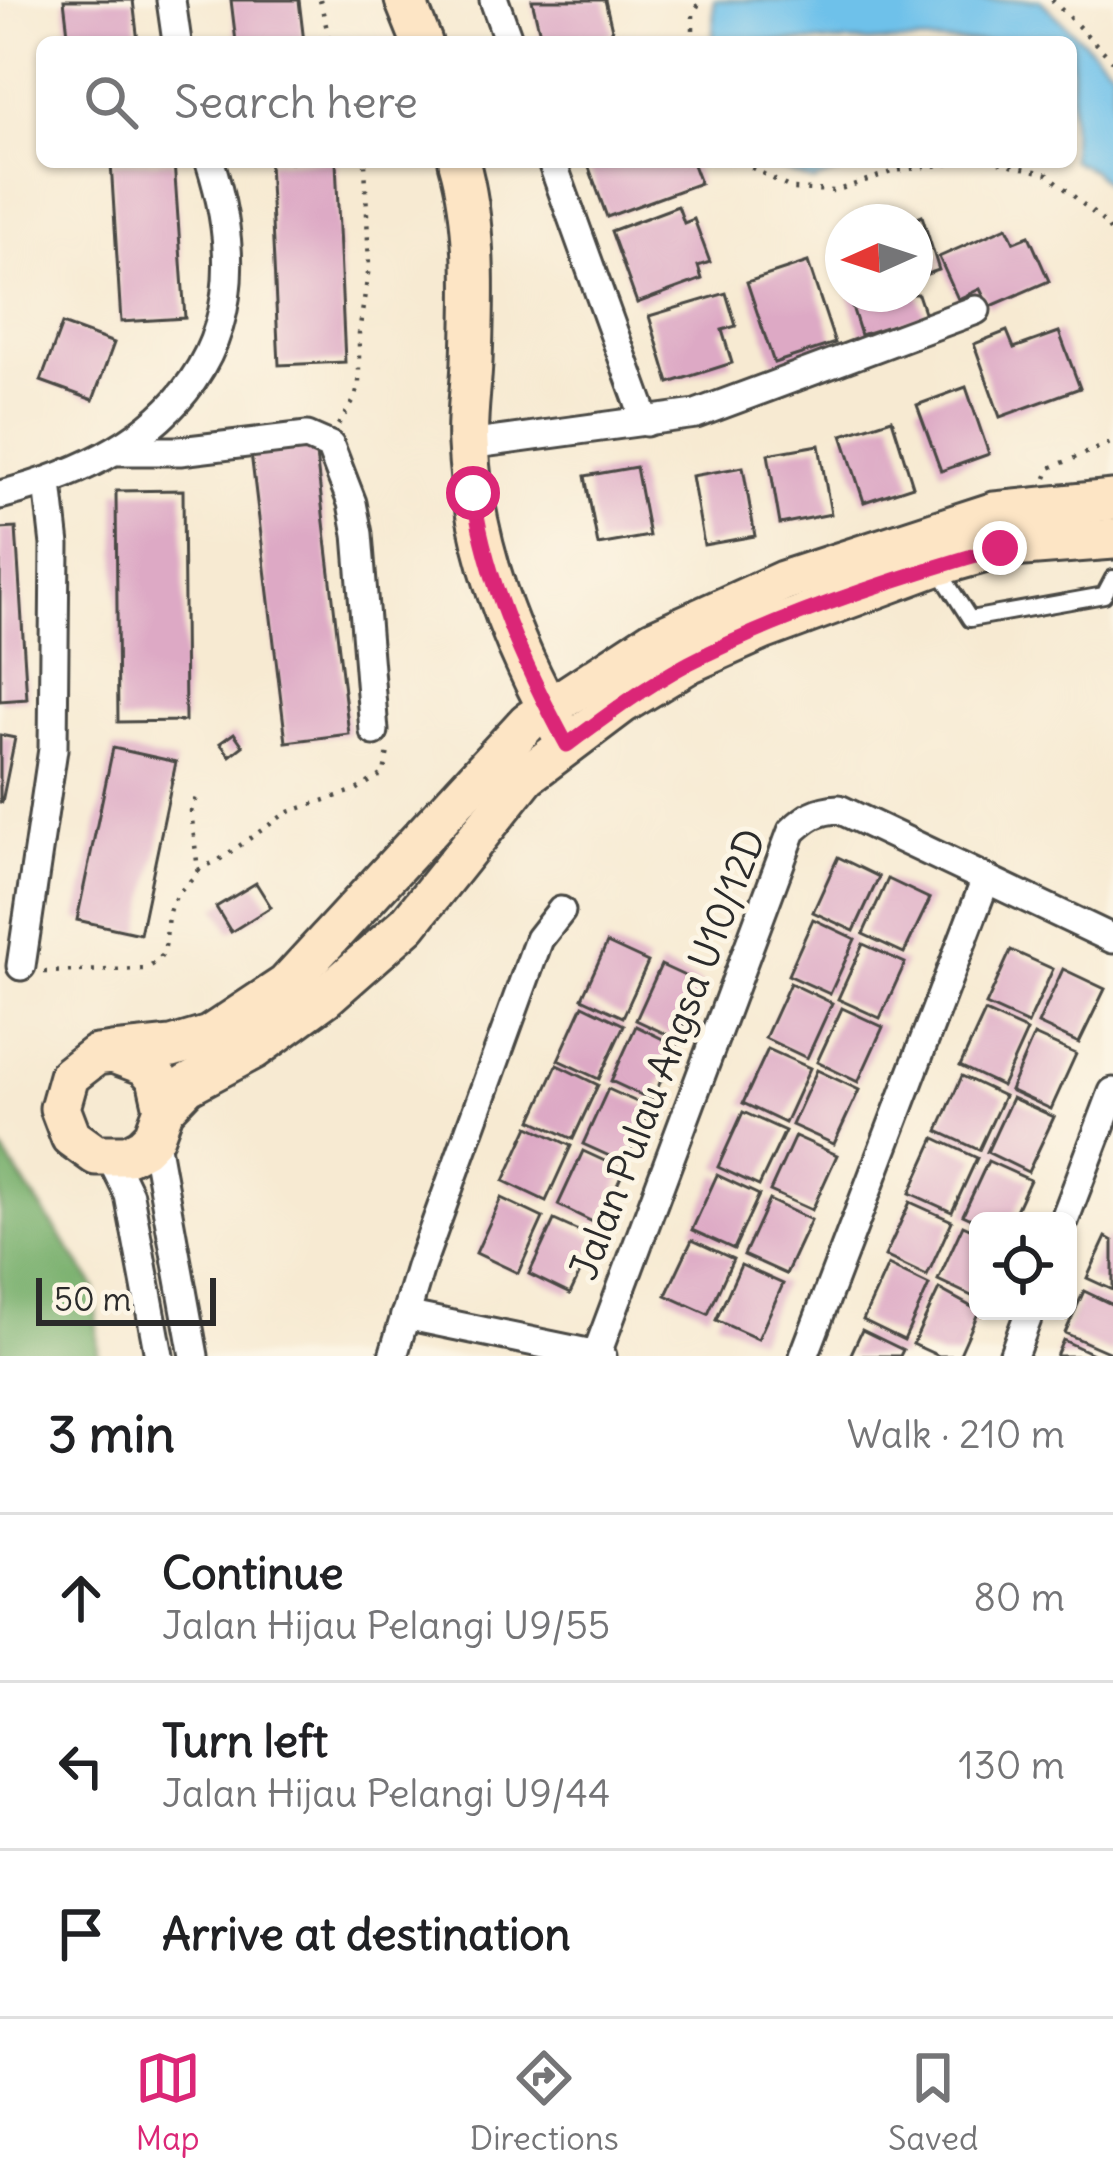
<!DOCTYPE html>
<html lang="en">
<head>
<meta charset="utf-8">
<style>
	:root { --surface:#fff; --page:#f6f6f6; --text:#202124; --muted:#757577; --line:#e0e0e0; --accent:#db2777 }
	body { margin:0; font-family:Delius,sans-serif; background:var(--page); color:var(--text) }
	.controls { position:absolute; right:36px; bottom:36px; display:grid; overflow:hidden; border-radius:18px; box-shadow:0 3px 9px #0004 }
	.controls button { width:108px; height:108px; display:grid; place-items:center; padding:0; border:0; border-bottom:3px solid var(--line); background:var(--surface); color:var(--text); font:60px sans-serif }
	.compass { position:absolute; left:825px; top:204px; width:108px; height:108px; border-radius:50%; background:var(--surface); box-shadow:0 3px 9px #0004; rotate:267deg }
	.scale { position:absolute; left:36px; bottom:30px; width:180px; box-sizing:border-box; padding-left:12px; border:6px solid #2b2b2b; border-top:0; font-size:33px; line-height:42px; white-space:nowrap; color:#2b2b2b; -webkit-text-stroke:9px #fcf5e5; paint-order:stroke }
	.stop { position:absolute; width:36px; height:36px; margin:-27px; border:9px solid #db2777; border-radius:50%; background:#fff }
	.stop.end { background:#db2777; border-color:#fff; box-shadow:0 3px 12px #0008 }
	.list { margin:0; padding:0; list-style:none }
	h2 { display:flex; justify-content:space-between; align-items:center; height:156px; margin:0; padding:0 48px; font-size:51px }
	h2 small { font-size:39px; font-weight:400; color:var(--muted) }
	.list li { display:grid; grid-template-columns:78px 1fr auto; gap:36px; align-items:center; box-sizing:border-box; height:168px; padding:0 48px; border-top:3px solid var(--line) }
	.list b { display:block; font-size:45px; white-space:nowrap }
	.list p { margin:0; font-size:39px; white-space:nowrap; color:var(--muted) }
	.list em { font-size:39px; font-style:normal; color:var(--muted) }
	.icon { flex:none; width:66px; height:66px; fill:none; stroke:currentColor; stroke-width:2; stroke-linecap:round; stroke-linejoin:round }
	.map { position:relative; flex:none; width:1113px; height:1356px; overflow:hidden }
	.search { position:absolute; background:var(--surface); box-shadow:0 3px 9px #0004; left:36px; right:36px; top:36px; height:132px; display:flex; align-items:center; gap:30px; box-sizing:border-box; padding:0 42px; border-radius:18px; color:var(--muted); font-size:45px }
	.sheet { height:660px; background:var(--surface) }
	nav { display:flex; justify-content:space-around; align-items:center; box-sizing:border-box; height:168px; border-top:3px solid var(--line); background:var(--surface); font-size:33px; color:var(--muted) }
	nav a { display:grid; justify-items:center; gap:6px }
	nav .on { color:var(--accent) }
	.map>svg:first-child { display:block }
	.forest { fill:#77af6c; stroke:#516d4c; stroke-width:3 }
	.water { fill:#6ec1ea; stroke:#4c768a; stroke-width:3 }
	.building { fill:#dda9c5 }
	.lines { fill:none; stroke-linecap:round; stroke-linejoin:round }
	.lane-casing { stroke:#4a4844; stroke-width:20 }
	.street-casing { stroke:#4a4844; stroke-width:33 }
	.secondary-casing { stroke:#4a4844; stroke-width:45 }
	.path { stroke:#4a4844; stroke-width:4.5; stroke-dasharray:3 9; stroke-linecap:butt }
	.lane { stroke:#fff; stroke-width:14 }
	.street { stroke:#fff; stroke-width:27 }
	.secondary { stroke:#fde5c5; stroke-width:39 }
	.route { stroke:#db2777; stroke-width:15 }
	.labels { text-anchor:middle; stroke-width:10; stroke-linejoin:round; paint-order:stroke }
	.street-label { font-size:39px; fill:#2b2b2b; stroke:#fcf5e5 }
</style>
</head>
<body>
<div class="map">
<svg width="1113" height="1356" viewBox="0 0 1113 1356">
	<rect width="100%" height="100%" fill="#fcf5e5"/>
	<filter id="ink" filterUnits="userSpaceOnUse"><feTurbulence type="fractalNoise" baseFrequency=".00833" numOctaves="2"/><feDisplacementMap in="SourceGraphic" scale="24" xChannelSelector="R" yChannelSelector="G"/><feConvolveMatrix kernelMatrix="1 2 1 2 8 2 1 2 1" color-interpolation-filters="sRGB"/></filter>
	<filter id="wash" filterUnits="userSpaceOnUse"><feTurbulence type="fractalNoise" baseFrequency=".004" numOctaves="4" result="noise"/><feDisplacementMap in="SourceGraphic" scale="48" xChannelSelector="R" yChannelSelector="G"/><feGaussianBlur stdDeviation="2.7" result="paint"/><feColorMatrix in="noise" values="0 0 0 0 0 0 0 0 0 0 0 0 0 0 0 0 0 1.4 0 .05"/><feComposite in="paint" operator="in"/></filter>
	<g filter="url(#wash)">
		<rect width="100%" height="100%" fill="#f7ead2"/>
		<path class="forest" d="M0 1147 95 1287 98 1356H0Z"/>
		<g class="water">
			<path d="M714 0H1040L1113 70V191L1092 170 1071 160V42H713Z"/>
			<path d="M763 162H864L813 182Z"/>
		</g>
		<g id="blocks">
			<g class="building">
				<path d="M64 0H133L138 42H69Z"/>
				<path d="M231 0H299L304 42H236Z"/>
				<path d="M532 0H605L613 34 579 42H542Z"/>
				<path d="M174 162 185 318 121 322 111 163Z"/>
				<path d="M269 162H336L345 362 279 365Z"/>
				<path d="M587 162H692L700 183 607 217Z"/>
				<path d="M678 206 684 223 694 219 710 262 698 266 702 279 637 303 611 231Z"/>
				<path d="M922 216 939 270 915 278V219Z"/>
				<path d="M1007 227 1014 242 1029 236 1049 281 989 307 980 289 958 299 939 257Z"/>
				<path d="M808 262 835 343 774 363 747 282Z"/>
				<path d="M726 293 736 326 722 330 732 363 669 383 649 316Z"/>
				<path d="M848 294H918L925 315 861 335Z"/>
				<path d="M62 324 114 343 93 400 41 381Z"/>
				<path d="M1007 331 1014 348 1059 332 1080 388 1000 417 974 344Z"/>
				<path d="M966 387 989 454 941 471 917 405Z"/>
				<path d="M892 419 913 486 864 502 842 435Z"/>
				<path d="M819 445 831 514 780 524 768 454Z"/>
				<path d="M315 446 349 734 286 742 251 453Z"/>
				<path d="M636 467 649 536 598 545 585 476Z"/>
				<path d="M743 467 755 536 704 545 692 476Z"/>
				<path d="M183 490 185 721 118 722 116 491Z"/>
				<path d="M16 528 27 699 0 701V529Z"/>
				<path d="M234 733 243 746 230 756 220 743Z"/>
				<path d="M0 735 15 738 2 802H0Z"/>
				<path d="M113 748 176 762 140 934 77 920Z"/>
				<path d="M838 857 879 877 854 931 813 912Z"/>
				<path d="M888 879 930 899 904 953 863 934Z"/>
				<path d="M256 883 271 907 231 932 216 907Z"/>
				<path d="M813 919 855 939 830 994 788 975Z"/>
				<path d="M607 943 648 962 623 1017 582 998Z"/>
				<path d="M863 944 905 963 880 1018 838 999Z"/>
				<path d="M1011 950 1053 969 1028 1024 986 1005Z"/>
				<path d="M661 965 702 984 677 1039 636 1020Z"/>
				<path d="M1063 969 1105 989 1079 1043 1038 1024Z"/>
				<path d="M790 983 832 1003 807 1058 765 1038Z"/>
				<path d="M583 1005 624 1025 599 1079 558 1060Z"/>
				<path d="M842 1008 883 1027 858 1082 817 1062Z"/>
				<path d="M985 1012 1027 1031 1002 1086 960 1066Z"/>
				<path d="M636 1026 677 1046 652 1100 611 1081Z"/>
				<path d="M1034 1035 1076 1054 1051 1109 1010 1090Z"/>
				<path d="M768 1049 810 1068 785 1123 743 1103Z"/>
				<path d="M557 1065 598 1085 573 1139 532 1120Z"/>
				<path d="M817 1070 859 1090 834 1144 792 1125Z"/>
				<path d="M962 1076 1004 1096 979 1150 938 1131Z"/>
				<path d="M608 1089 650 1108 625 1163 583 1144Z"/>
				<path d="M1012 1098 1054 1117 1028 1172 987 1152Z"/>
				<path d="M743 1112 785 1131 759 1186 718 1167Z"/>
				<path d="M529 1126 571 1146 546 1201 504 1181Z"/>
				<path d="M795 1136 837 1155 812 1210 770 1191Z"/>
				<path d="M935 1138 977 1158 952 1212 910 1193Z"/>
				<path d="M583 1151 624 1170 599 1225 558 1205Z"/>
				<path d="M988 1161 1030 1180 1011 1221H976L963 1215Z"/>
				<path d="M717 1175 759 1195 734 1249 692 1230Z"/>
				<path d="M501 1198 543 1218 518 1273 476 1253Z"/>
				<path d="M769 1200 811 1220 786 1274 744 1255Z"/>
				<path d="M910 1202 952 1221 927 1276 885 1256Z"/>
				<path d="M554 1220 596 1239 570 1294 529 1274Z"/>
				<path d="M963 1225 978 1232V1299L938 1280Z"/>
				<path d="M1106 1237 1113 1241V1290L1087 1278Z"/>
				<path d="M692 1240 733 1259 708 1314 666 1295Z"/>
				<path d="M741 1265 783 1284 758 1339 716 1320Z"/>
				<path d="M888 1265 929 1285 904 1340 863 1320Z"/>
				<path d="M939 1289 979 1311 959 1356H939L913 1344Z"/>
				<path d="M1084 1291 1113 1305V1354L1065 1333Z"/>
				<path d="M862 1330 903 1350 900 1356H850Z"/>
				<path d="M1063 1340 1097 1356H1056Z"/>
			</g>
		</g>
	</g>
	<g filter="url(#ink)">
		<use href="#blocks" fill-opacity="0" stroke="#4a4844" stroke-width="3"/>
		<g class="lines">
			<g class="lane-casing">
				<path id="lane" d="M940 572 970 619 1104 595 1113 578"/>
			</g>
			<g class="street-casing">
				<g id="street">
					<path d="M171 0 177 42"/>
					<path d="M494 0 509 42"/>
					<path d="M552 162 646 422"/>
					<path d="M468 445 696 414 976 310"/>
					<path d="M119 451H180L307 436 330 446 352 503 358 534 374 731"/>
					<path d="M0 495C174 451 269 346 210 162"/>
					<path d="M21 966 53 749 55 545 48 483"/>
					<path d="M154 1136 194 1356"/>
					<path d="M111 1158 129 1195 159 1356"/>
					<path d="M1064 1221 1113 1092"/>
					<path d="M405 1315 602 1356"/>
					<path d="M393 1356 420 1267 539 939 561 911"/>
					<path d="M596 1356 792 831C807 817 817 810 839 809L1113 939"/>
					<path d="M804 1356 986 879"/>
					<path d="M1013 1356 1030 1311"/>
				</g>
			</g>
			<g class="secondary-casing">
				<g id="secondary">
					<path d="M405 0 422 42"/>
					<path d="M459 162C477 224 474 298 472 362 471 390 466 417 468 444 473 547 510 640 559 729"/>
					<path d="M113 1053 172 1047 209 1036 286 985 528 722 653 640 783 581 995 512 1113 500"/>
					<path d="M164 1109 157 1078 145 1065 113 1053 96 1055 69 1076 60 1108 71 1137 96 1155H128L143 1147 154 1136 164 1109 187 1085 254 1049 324 998 408 924 526 776 623 703 689 663 763 630 936 566 1000 548 1113 539"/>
				</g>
			</g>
			<g class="path">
				<path d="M320 0 330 42"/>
				<path d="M1052 0 1113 61"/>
				<path d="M693 42V14L701 0"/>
				<path d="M741 162 792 189 835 191 894 171 963 162"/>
				<path d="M999 162 1048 174 1106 224 1113 236"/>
				<path d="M338 425 355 399 359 383V333L369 267 365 162"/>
				<path d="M1046 478 1050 468 1113 442"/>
				<path d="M198 870 219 860 286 813 356 790 384 773 388 751"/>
				<path d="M44 972 143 969C178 958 159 927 173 902 179 890 191 883 198 870L191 811 197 795"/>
			</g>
			<use href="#lane" class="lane"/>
			<use href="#street" class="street"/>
			<use href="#secondary" class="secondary"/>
		</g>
	</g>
	<g class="lines" filter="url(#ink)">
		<path class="route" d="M473 493C487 584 523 664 567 745 606 716 646 686 689 663 779 616 902 576 1000 548"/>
	</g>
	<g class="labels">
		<g class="street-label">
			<text transform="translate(667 1054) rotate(-69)" y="14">Jalan Pulau Angsa U10/12D</text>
		</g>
	</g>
</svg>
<div class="controls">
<button><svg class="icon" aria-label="locate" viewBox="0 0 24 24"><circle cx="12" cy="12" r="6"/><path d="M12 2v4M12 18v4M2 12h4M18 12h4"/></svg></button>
</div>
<svg class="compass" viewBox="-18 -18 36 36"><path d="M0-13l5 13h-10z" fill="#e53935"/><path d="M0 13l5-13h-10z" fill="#757577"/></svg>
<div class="scale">50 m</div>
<div class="stop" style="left:473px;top:493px"></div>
<div class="stop end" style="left:1000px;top:548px"></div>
<div class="search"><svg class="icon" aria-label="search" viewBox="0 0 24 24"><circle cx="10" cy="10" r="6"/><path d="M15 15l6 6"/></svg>Search here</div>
</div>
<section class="sheet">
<h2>3 min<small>Walk · 210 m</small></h2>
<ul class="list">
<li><svg class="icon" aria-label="ahead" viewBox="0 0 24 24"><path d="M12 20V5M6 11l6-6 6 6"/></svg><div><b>Continue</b><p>Jalan Hijau Pelangi U9/55</p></div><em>80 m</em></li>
<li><svg class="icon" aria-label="left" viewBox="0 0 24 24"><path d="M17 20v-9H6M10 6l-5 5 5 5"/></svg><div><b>Turn left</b><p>Jalan Hijau Pelangi U9/44</p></div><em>130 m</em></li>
<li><svg class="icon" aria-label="arrive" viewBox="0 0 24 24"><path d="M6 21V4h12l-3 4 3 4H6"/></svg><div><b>Arrive at destination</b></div></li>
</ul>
</section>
<nav>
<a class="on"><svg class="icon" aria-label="map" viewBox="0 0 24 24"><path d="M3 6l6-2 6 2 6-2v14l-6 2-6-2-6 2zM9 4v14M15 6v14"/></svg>Map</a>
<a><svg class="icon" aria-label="directions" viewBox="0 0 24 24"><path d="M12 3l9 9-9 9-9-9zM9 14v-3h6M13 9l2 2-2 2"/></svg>Directions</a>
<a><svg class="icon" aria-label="saved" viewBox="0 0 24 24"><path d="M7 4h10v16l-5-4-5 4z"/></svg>Saved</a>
</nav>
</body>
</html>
